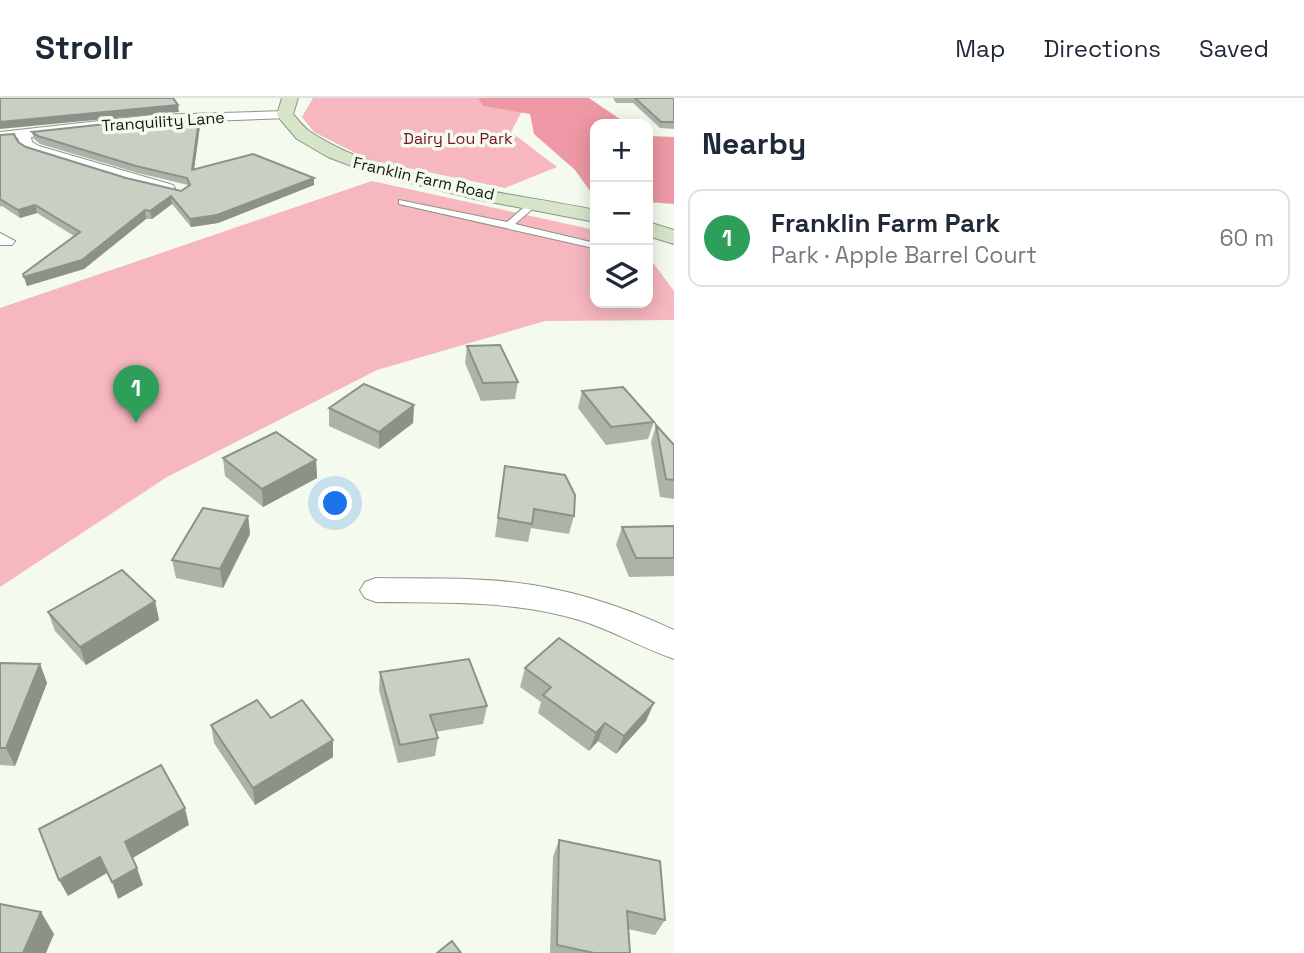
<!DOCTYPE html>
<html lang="en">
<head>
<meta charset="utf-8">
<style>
	:root { --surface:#fff; --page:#f2f2f3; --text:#1f2937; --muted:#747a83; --line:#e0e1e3; --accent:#c4345a }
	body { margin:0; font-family:"Space Grotesk",sans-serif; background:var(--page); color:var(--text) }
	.controls { position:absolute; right:21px; top:21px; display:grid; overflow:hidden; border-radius:14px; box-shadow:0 4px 18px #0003 }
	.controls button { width:63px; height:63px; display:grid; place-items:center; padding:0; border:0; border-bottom:2px solid var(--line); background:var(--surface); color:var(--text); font:35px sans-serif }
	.you { position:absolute; left:336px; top:406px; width:24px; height:24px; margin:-18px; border:5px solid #fff; border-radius:50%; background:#1a73e8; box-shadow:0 0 0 10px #1a73e833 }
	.badge { display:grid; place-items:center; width:46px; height:46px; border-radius:50%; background:var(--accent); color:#fff; font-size:23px; font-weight:700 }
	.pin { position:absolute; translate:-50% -58px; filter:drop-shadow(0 2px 4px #0008) }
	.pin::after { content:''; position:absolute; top:37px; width:24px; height:21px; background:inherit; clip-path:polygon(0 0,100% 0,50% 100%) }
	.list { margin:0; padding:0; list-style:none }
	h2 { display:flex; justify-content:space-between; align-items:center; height:91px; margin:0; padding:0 28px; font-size:30px }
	h2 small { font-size:23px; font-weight:400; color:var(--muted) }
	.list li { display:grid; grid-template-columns:46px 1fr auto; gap:21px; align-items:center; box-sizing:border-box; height:98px; margin:0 14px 14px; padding:0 14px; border:2px solid var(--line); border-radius:14px }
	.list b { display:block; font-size:26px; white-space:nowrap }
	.list p { margin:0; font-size:23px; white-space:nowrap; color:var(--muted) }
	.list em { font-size:23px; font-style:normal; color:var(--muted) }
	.icon { flex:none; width:38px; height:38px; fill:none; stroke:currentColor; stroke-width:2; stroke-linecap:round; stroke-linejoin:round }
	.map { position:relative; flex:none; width:674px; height:855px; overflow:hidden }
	header { display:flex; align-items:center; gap:42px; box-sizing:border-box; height:98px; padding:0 35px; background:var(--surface); border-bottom:2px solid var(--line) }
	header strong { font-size:33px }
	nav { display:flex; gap:38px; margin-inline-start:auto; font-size:24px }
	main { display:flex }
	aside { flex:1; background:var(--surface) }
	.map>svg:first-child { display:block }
	.green { fill:#f6b7bf }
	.forest { fill:#ed98a4 }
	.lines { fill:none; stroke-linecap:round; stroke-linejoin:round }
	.service-casing { stroke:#8d9488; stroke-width:2 }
	.minor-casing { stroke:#8d9488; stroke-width:2 }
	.secondary-casing { stroke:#8d9488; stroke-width:2 }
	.service { fill:#fff; fill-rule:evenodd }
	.minor { fill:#fff; fill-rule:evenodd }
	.secondary { fill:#d6e5ca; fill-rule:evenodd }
	.wall { fill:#acb3a8 }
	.shaded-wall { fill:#8c9288 }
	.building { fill:#c8d0c3; stroke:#8c9288; stroke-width:2 }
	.labels { text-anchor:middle; stroke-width:7; stroke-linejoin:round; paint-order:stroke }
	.far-street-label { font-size:16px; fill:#151814; stroke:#f4fbee }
	.far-park-label { font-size:16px; fill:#75112f; stroke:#f4fbee }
</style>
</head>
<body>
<header>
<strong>Strollr</strong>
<nav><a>Map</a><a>Directions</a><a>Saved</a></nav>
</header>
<main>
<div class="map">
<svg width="674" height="855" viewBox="0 0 674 855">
	<rect width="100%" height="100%" fill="#f4fbee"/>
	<g class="green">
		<path d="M313 0H478L483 8 522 13 511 34 557 69 505 90 369 62 314 34 302 19Z"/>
		<path d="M372 83 595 132V205H648V158L674 193V222L545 223 377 272 167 379 0 489V210Z"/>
	</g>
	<g class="forest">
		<path d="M478 0H589L627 26H595V100L575 72 534 36 530 16 483 8Z"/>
		<path d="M648 38 674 39V106L648 104Z"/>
	</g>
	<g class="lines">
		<g class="service-casing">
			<path id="service" d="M399 102 507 124 531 103H537V107L515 126 595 145V154L589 149 399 106Z"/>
		</g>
		<g class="minor-casing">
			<g id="minor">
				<path d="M285 13 291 17 289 20 153 25 31 39 32 44 39 48 173 87 175 90 167 95 29 54 21 49 18 40 0 42V34L153 17Z"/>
				<path d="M0 135 15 143 12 147H0Z"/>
				<path d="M376 480C421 481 465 479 510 484 566 490 623 508 674 532V561C642 550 612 532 579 522 513 502 445 505 376 504L365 500 360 492 365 484Z"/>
			</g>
		</g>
		<g class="secondary-casing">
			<g id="secondary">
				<path d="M282 0H298L293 16C299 23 305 31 312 35 388 84 508 94 595 112V124L475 101 370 75 328 59 297 41 279 20 277 17Z"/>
				<path d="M648 124 674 132V146L648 138Z"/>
			</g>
		</g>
		<use href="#service" class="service"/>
		<use href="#minor" class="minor"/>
		<use href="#secondary" class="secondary"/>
	</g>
	<g class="wall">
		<path d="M613 0H674V31L660 30 633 5H616Z"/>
		<path d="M200 28 194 71 314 87 218 125 191 129 172 106 152 121H146L84 171 27 188 23 176 74 138 37 115 20 120 2 108 0 109V37L18 44 26 49 126 80 181 93 188 87 138 75 40 46 34 41 32 34Z"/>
		<path d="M467 248 518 284 515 301 481 303 465 265Z"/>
		<path d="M582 293 654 324 648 341 606 347 578 310Z"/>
		<path d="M414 307 413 325 379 351 329 328V310Z"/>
		<path d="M656 327 674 347V401L660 399 651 344Z"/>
		<path d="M223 360 316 362 317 380 263 409 225 378Z"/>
		<path d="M505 368 574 418 569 436 531 430 528 444 495 439Z"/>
		<path d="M248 418 250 436 223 490 176 480 172 462Z"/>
		<path d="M674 428V478L629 479 616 447 622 429Z"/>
		<path d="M155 503 159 522 86 567 55 533 48 514Z"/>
		<path d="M0 565 40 566 47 585 15 668 0 667Z"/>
		<path d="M525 570 646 623 616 656 598 643 589 653 538 615 541 604 520 589Z"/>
		<path d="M380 574 487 608 483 626 435 634 438 640 435 658 398 665 379 592Z"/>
		<path d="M271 620 333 659 255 707 214 645 211 627Z"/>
		<path d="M559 742 665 822 655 837 628 831 630 855H550L553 759Z"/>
	</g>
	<g class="shaded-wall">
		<path d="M178 7 179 14 0 31V24Z"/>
		<path d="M199 21 200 28 193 79 192 72Z"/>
		<path d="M314 80V87L218 125 191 129 190 121Z"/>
		<path d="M171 98 172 106 152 121 150 113Z"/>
		<path d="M35 107 37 115 20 120 18 112Z"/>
		<path d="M145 112 146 121 84 171 27 188 24 179Z"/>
		<path d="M414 307 413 325 379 351V334Z"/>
		<path d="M316 362 317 380 263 409 262 391Z"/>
		<path d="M248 418 250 436 223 490 220 471Z"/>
		<path d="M155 503 159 522 86 567 80 549Z"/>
		<path d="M40 566 47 585 15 668 6 650Z"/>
		<path d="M654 605 646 623 616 656 624 638Z"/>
		<path d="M605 625 598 643 589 653 596 635Z"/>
		<path d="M333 642V659L255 707 253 690Z"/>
		<path d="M185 710 189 727 131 761 125 744Z"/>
		<path d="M100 759 107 775 68 798 59 782Z"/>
		<path d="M137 770 143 787 118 801 112 784Z"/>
		<path d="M41 814 54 836 46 855H23Z"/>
	</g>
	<g class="building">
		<path d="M0 0H173L178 7 0 24Z"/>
		<path d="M635 0H674V24H661Z"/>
		<path d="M152 21H199L192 72 253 56 314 80 217 117 190 121 171 98 150 113 145 112 82 162 24 179 23 176 80 134 35 107 18 112 0 101V37L14 36 18 44 26 49 126 80 181 93 190 87 187 80 136 68 38 38 32 34Z"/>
		<path d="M500 247 518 284 483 285 467 248Z"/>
		<path d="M364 286 414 307 379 334 329 310Z"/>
		<path d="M623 289 654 324 611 329 582 293Z"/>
		<path d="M656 327 674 347V382L666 381Z"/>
		<path d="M276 334 316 362 262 391 223 360Z"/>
		<path d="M505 368 565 377 575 397 574 418 534 411 532 426 498 420Z"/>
		<path d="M203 410 248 418 220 471 172 462Z"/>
		<path d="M674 428V460H636L622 429Z"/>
		<path d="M122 472 155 503 80 549 48 514Z"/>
		<path d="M559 540 654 605 624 638 605 625 596 635 543 597 551 589 525 570Z"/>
		<path d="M469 561 487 608 430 617 438 640 400 647 380 574Z"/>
		<path d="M0 565 40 566 6 650H0Z"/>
		<path d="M257 602 271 620 302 602 333 642 253 690 211 627Z"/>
		<path d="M161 667 185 710 125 744 137 770 112 784 100 759 59 782 39 731Z"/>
		<path d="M559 742 660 763 665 822 627 813 630 855H594L557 847Z"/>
		<path d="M0 806 41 814 23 855H0Z"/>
		<path d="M452 843 461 855H437Z"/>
	</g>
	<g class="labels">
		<g class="far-street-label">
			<text transform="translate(163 23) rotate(-4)" y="6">Tranquility Lane</text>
			<text transform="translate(424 80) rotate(13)" y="6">Franklin Farm Road</text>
		</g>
		<g class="far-park-label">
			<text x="458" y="46">Dairy Lou Park</text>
		</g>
	</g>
</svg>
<div class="controls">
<button>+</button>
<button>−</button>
<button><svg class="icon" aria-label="layers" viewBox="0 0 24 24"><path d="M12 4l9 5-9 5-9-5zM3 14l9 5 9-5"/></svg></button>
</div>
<div class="you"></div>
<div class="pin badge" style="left:136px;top:325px;background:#2e9e5b">1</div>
</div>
<aside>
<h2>Nearby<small></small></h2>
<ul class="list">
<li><span class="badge" style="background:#2e9e5b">1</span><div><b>Franklin Farm Park</b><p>Park · Apple Barrel Court</p></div><em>60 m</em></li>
</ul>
</aside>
</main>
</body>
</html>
